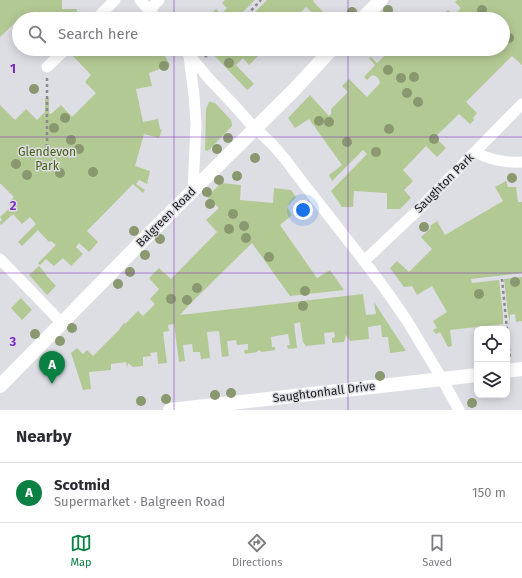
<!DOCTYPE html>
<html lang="en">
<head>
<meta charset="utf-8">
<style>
	:root { --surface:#fff; --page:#f2f2f3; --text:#2b2b33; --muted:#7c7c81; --line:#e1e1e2; --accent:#0b8043 }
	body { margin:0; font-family:"Fira Sans",sans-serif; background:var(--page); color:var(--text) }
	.controls { position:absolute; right:12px; bottom:12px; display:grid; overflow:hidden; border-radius:8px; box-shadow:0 2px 10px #0003 }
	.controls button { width:36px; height:36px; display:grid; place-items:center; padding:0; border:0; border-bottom:1px solid var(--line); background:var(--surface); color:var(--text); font:20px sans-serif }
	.you { position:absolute; left:303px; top:210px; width:14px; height:14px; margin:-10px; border:3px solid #fff; border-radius:50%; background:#1a73e8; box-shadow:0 0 0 6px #1a73e833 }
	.badge { display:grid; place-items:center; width:26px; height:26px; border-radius:50%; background:var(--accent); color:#fff; font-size:13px; font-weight:700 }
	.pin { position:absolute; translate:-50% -33px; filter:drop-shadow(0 1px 2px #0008) }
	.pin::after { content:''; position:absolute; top:21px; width:14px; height:12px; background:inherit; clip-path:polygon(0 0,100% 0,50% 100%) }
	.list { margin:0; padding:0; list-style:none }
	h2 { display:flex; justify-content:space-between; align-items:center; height:52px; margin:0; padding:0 16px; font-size:17px }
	h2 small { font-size:13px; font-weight:400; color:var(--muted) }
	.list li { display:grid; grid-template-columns:26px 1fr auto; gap:12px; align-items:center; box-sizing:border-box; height:60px; padding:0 16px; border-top:1px solid var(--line) }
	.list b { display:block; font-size:15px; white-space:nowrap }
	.list p { margin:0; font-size:13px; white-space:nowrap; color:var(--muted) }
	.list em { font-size:13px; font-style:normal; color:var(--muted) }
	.icon { flex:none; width:22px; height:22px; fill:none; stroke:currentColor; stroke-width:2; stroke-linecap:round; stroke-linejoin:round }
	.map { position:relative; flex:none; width:522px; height:410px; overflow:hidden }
	.search { position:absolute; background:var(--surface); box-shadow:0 2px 10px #0003; left:12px; right:12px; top:12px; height:44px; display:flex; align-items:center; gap:10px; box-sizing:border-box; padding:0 14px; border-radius:22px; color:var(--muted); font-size:15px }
	.sheet { height:112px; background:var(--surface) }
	nav { display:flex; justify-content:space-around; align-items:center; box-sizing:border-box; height:56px; border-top:1px solid var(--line); background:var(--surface); font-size:11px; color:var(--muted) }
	nav a { display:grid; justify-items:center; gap:2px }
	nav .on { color:var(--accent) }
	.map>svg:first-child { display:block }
	.green { fill:#b3c994 }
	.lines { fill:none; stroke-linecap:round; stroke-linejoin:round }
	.path { stroke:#89898e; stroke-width:2.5; stroke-dasharray:3 3; stroke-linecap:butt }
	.minor { stroke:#fff; stroke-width:11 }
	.tertiary { stroke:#fff; stroke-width:14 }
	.tree { fill:#8a986f }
	.grid { fill:none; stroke:#7b2cbf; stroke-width:1; stroke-opacity:0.55 }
	.labels { text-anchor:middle; stroke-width:3; stroke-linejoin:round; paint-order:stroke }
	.park-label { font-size:12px; fill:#46600f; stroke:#dddde4 }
	.street-label { font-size:12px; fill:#1d1d1f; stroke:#dddde4 }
	.grid-label { font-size:13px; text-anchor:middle; font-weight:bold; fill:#7b2cbf; stroke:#dddde4; stroke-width:3; stroke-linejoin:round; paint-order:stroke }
</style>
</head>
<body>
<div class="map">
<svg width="522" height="410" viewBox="0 0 522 410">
	<rect width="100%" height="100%" fill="#dddde4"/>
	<g class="green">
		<path d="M0 0H62V9H77V19H23L21 17 0 37Z"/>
		<path d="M225 0H255L236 19H206L216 9 221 14 227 8 222 3Z"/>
		<path d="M267 0H314L313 1 324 13 318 18 306 7 294 19H248Z"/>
		<path d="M457 0H522V65L512 56 466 102 477 113 473 118 474 120 470 124 459 114 435 137 446 148 437 157 426 146 403 170 413 181 404 190 411 198 400 209H387V193L354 191 353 207H342L331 191 367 154 363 150 332 181 329 175 342 165 309 119 295 128 288 118 310 95 329 116 331 114V109L348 92 342 86 349 79 367 97 380 83C379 78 377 76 372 75L367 80 364 77 375 65 369 58 371 57 377 63 392 49H396L401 54 406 49H418L419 50 420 49H503V19H439L448 10 454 16 461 8 455 2Z"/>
		<path d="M77 49H104V52L137 53 138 49H161L170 65 149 73 152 86 136 89 143 122 158 119 160 129 162 130 159 138 144 134 135 166 150 171 147 184 139 180 136 184 145 190 143 193 133 184 87 231 98 242 89 252 79 243 76 247 83 254 71 266 63 258 54 266 46 259 40 265 38 263 56 245 51 241 49 242 38 230 22 246 18 242 36 224 30 217 22 224 13 214 1 225 0 223V222L2 220 0 217 11 207 8 203 14 197 1 184H0V105L15 120 26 109 37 120 45 112V99L49 98V113L51 114 61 105 72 117 96 93 85 82 91 75 71 54Z"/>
		<path d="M218 49H265L249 65 243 58 236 65 254 84 247 90 213 54Z"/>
		<path d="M209 102H211L215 103 231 120 232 124V126L209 150 207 151 205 150V148L206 109Z"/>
		<path d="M506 181 508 187H516L518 202H522V273L471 279 472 283 499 280 503 314V324L450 330 452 346 448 347 440 332 436 334 433 330 437 328 433 321 447 312 432 286 417 295 412 286 404 287 390 268 397 261 409 272 432 249 421 237 431 228 430 226 437 221 445 235 503 201 495 187Z"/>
		<path d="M221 183 241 185 240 200 273 203 274 188 291 190 296 197 287 207 292 215 280 225 317 278 330 270 344 290 290 296 252 243 191 303 180 315 363 294 366 315 376 314 374 302 406 351 390 353 388 337H382L381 325 368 327 369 339 350 341 346 335 344 342 332 343V338L335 337 334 332 324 333 325 344 306 346 303 342 300 322 294 324 297 348 288 349 287 345H290L288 334 271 337 272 347H275V350L262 352 259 350 257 352 245 354 244 350H248V344L237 345 236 340 227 341 229 356 222 357 219 331 207 332 210 358 201 359 200 352H193L192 344 183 345 185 361 179 362 174 324 168 325 169 331 163 332 167 363 158 364 157 352 150 353 151 356 143 357V366L133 367 128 363 127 368 126 362 111 364V370L89 372 91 389 83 390 71 353 77 348 83 354 87 350 93 356 120 329V328L124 323 125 324 138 311 143 316 155 304 150 299 159 289 149 278 159 268 171 279 217 232 206 220 219 208 207 197Z"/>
		<path d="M39 266 46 274V275L56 286 47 295 29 275Z"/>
		<path d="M522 277V321L516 322 515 314 510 315V323L508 314 504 279Z"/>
		<path d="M21 298 32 310 22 320 11 308Z"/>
	</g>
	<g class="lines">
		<g class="path">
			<path d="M243 19 261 0"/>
			<path d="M205 57 213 49"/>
			<path d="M47 78V151"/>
			<path d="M502 279 507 329"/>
			<path d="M507 330 510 358"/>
		</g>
		<g class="minor">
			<path d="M140 0 157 19"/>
			<path d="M149 10 159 0"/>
			<path d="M96 19 115 0"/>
			<path d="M184 49 211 81 234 105 249 122 272 144 285 159 300 179 364 261 385 289 406 319 442 379 459 410"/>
			<path d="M189 56 194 95 196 124 193 191"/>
			<path d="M47 67 66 49"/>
			<path d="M475 152C490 160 505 163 522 162"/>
			<path d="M0 259 62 323"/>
			<path d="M364 261 416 212 522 104"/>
		</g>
		<g class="tertiary">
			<path d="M362 19 381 0"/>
			<path d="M507 371 522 369"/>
			<path d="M0 386 153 230 293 91 332 49"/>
			<path d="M170 410 477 375"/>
		</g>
	</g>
	<g class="tree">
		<circle cx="388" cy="10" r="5"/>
		<circle cx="482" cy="10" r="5"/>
		<circle cx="352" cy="12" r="5"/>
		<circle cx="509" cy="38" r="5"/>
		<circle cx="229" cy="63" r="5"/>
		<circle cx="164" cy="66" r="5"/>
		<circle cx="388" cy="70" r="5"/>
		<circle cx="414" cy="77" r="5"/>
		<circle cx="401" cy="78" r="5"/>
		<circle cx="34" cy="89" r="5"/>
		<circle cx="407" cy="93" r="5"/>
		<circle cx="418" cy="102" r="5"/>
		<circle cx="65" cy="118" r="5"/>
		<circle cx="319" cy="121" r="5"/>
		<circle cx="329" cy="122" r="5"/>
		<circle cx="54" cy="128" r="5"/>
		<circle cx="389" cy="129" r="5"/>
		<circle cx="228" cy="138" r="5"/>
		<circle cx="434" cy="139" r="5"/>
		<circle cx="71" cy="140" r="5"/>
		<circle cx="347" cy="142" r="5"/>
		<circle cx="79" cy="149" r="5"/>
		<circle cx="217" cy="149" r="5"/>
		<circle cx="376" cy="152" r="5"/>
		<circle cx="255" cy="158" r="5"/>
		<circle cx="16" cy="164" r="5"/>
		<circle cx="93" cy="172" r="5"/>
		<circle cx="60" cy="173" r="5"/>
		<circle cx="27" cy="175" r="5"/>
		<circle cx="237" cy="176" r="5"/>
		<circle cx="512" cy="178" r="5"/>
		<circle cx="219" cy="180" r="5"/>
		<circle cx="207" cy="192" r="5"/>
		<circle cx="210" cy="204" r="5"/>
		<circle cx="233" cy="214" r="5"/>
		<circle cx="244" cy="226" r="5"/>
		<circle cx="424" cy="227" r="5"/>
		<circle cx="229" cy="229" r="5"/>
		<circle cx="134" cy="231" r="5"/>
		<circle cx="246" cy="238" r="5"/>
		<circle cx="160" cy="239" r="5"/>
		<circle cx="145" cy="255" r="5"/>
		<circle cx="269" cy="257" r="5"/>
		<circle cx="130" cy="272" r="5"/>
		<circle cx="515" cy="282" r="5"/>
		<circle cx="118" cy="284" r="5"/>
		<circle cx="197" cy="288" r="5"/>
		<circle cx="305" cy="291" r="5"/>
		<circle cx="479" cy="294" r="5"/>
		<circle cx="171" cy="299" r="5"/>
		<circle cx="187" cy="300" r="5"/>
		<circle cx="303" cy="306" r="5"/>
		<circle cx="72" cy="328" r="5"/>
		<circle cx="35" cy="334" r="5"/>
		<circle cx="60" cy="341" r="5"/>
		<circle cx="380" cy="376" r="5"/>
		<circle cx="231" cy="393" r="5"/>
		<circle cx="215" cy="395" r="5"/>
		<circle cx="166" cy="399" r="5"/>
		<circle cx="141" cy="401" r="5"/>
		<circle cx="472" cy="403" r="5"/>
	</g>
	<path class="grid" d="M174 0V19M348 0V19M174 49V410M348 49V410M0 137H522M0 273H522"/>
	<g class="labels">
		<g class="park-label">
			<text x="47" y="156">Glendevon<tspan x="47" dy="14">Park</tspan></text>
		</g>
		<g class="street-label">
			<text transform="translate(444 183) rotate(-45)" y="4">Saughton Park</text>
			<text transform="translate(166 217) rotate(-45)" y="4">Balgreen Road</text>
			<text transform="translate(324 392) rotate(-7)" y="4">Saughtonhall Drive</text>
		</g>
	</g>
	<g class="grid-label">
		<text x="13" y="73">1</text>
		<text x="13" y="210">2</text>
		<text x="13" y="346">3</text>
	</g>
</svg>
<div class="controls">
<button><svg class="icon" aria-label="locate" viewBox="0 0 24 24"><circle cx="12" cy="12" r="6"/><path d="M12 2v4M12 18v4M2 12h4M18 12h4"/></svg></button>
<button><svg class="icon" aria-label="layers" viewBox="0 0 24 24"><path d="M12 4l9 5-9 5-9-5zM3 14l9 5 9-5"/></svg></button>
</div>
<div class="you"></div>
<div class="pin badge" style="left:52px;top:384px">A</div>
<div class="search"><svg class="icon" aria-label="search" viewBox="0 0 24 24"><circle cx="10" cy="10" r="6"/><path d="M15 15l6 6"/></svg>Search here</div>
</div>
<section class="sheet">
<h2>Nearby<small></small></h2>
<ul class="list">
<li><span class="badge">A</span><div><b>Scotmid</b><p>Supermarket · Balgreen Road</p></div><em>150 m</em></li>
</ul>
</section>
<nav>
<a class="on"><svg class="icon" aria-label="map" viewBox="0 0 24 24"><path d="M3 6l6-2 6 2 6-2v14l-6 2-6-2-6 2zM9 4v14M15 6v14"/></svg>Map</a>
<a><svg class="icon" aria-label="directions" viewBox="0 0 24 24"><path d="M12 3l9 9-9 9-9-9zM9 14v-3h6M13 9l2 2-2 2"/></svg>Directions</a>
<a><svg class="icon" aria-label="saved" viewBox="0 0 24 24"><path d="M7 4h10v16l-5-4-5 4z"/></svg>Saved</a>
</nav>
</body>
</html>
